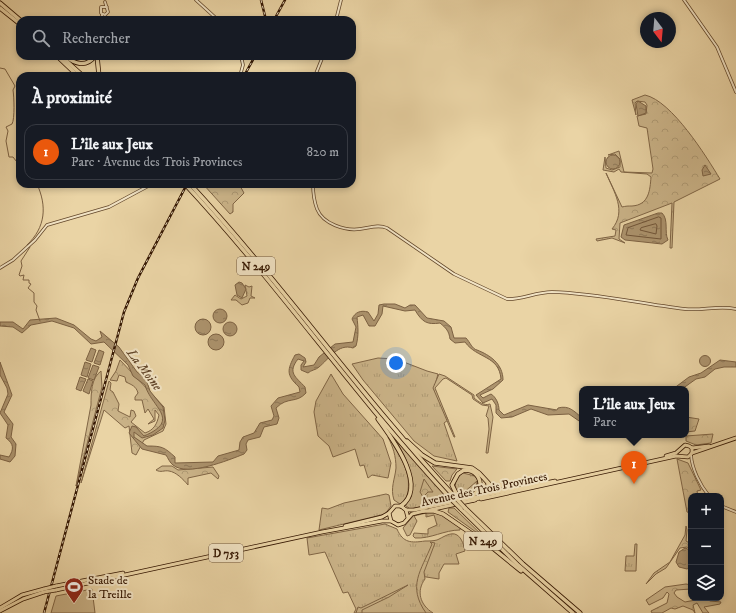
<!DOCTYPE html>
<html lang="fr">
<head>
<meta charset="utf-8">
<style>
	:root { --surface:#171b24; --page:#242831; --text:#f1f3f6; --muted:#9ea1a6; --line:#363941; --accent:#ea580c }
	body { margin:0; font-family:"IM FELL DW Pica",serif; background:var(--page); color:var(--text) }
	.controls { position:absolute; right:12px; bottom:12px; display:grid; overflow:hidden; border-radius:8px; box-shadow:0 2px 6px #0003 }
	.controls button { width:36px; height:36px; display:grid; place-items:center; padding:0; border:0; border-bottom:1px solid var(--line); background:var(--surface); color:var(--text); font:20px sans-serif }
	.compass { position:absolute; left:640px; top:12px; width:36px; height:36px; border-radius:50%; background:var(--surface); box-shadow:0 2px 6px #0003; rotate:164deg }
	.you { position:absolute; left:396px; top:363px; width:14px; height:14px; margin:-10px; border:3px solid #fff; border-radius:50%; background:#1a73e8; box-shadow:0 0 0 6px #1a73e833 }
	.badge { display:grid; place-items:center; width:26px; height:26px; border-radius:50%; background:var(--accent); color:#fff; font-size:13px; font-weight:700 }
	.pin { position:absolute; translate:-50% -33px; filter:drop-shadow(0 1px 2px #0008) }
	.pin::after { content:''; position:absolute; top:21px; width:14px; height:12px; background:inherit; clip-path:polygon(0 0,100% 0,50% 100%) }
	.popup { position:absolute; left:579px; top:386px; width:110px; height:52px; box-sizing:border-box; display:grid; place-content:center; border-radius:8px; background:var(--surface); filter:drop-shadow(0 1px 3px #0005); font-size:13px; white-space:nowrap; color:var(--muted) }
	.popup b { font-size:15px; color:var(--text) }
	.popup::after { content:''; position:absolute; left:50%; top:100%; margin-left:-8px; border:8px solid transparent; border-top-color:var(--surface) }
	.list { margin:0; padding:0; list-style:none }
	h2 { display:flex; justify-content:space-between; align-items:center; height:52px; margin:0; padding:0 16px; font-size:17px }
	h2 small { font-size:13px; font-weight:400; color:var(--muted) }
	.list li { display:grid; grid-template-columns:26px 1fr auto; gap:12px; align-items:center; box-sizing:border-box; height:56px; margin:0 8px 8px; padding:0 8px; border:1px solid var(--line); border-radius:12px }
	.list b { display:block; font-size:15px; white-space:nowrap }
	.list p { margin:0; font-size:13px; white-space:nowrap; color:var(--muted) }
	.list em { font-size:13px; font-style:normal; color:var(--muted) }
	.icon { flex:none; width:22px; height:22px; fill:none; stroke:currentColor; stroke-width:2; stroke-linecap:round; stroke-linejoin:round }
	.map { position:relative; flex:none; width:736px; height:613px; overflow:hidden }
	.search { position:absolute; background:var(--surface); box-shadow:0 2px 6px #0003; left:16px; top:16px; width:340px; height:44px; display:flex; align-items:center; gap:10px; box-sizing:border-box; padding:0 14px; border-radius:12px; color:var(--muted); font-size:15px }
	.panel { position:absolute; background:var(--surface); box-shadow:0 2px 6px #0003; left:16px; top:72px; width:340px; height:116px; border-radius:12px }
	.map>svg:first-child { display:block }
	.grass { fill:url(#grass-tufts); stroke:#806545 }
	.forest { fill:url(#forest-crowns); stroke:#806545 }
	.garden { fill:#cbb489; stroke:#806545 }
	.water { fill:url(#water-ripples); stroke:#7c6142 }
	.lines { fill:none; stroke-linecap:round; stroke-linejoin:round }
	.shore { stroke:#705437; stroke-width:1 }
	.stream { stroke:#7c6142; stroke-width:1 }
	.minor-casing { stroke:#62462a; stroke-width:3.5 }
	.major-casing { stroke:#341601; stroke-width:4.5 }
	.highway-casing { stroke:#341601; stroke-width:5 }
	.minor { stroke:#f1e3c4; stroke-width:2 }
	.major { stroke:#ead4a5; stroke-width:3 }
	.highway { stroke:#ead4a5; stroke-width:3.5 }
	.rail-casing { stroke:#341601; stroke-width:2.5 }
	.rail { stroke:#f1e3c4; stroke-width:1; stroke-dasharray:3; stroke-linecap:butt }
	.major-bridge-casing { stroke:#341601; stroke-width:4.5; stroke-linecap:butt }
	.highway-bridge-casing { stroke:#341601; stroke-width:5; stroke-linecap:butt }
	.major-bridge { stroke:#ead4a5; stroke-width:3 }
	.highway-bridge { stroke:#ead4a5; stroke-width:3.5 }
	.labels { text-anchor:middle; stroke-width:4; stroke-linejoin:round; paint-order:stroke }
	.shield { fill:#f1e3c4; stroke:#6d543c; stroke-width:1 }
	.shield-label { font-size:11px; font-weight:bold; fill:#341601 }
	.street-label { font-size:12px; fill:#341601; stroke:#f1e3c4 }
	.poi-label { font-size:12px; fill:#341601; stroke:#f1e3c4; text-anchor:start }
	.water-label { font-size:13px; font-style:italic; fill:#64482c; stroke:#f1e3c4 }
</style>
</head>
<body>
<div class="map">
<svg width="736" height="613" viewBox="0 0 736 613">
	<defs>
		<pattern id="grass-tufts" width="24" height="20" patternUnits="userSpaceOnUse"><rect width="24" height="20" fill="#cbb489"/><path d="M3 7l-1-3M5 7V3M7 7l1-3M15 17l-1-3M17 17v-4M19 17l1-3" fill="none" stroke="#af9a74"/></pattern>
		<pattern id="forest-crowns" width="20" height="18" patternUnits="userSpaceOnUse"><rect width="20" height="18" fill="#cbb489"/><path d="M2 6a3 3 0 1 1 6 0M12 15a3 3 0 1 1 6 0" fill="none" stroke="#af9a74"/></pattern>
		<pattern id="water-ripples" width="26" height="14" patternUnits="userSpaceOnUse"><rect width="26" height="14" fill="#ac936d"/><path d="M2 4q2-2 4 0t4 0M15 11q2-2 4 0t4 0" fill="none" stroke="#8d7757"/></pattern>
	</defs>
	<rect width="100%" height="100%" fill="#ead4a5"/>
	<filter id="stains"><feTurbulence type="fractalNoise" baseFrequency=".005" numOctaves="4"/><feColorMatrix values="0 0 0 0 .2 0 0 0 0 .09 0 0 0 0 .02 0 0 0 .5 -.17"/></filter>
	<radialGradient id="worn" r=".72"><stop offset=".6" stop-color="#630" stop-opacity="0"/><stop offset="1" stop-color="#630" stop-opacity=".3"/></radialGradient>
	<g class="grass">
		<path d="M378 358 396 359 427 371 438 374 434 389 448 420 444 423 457 461 434 456 414 441 363 380 352 364Z"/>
		<path d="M331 374 343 394 383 439 391 463 388 478 372 475 368 478 364 465 360 466 355 449 333 457 329 446 318 436 314 412 316 401Z"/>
		<path d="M388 437C401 458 414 474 406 500L400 504 394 500C390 488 395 479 396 468 396 456 393 447 388 437Z"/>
		<path d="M396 440 448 498 458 495C454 485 454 479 463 473L475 476 478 481 477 486V481L462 496 465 497 410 509 405 505C420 483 407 461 396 440Z"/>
		<path d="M386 494 389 495 391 506 385 514 319 530 322 508 328 509 344 503Z"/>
		<path d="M431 512 442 515 460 527V530C444 530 431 539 415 538L413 536 414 533 428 534V529L437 525 434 515 426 517V513L414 516 417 521 410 535 407 536 403 528 414 515Z"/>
		<path d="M385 524 397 529C403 543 411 543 425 541 429 541 433 541 437 540 442 538 451 531 457 535 462 538 464 546 465 551L456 554 459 564H444L439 573V579L420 576C417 593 416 601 430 613H354L356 609 348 592 343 593 325 552 309 555 307 538Z"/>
		<path d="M635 544H637L636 571H625L626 556H634Z"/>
	</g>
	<g class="forest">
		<path d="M645 95C672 101 706 156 720 179L674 202 672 248H670L672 203 620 223 619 239 625 243 612 238 597 241 596 239 615 236 616 230 612 229C627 211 614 192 606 173L622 207C626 206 628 206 632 206 649 205 650 190 651 177L647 174 621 172 619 169 614 172 603 170 605 157 606 168 612 170 620 167V159L615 154 608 155 619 151 624 172 652 173 653 169 647 128 639 126 637 116 646 114 647 105 645 102 637 101 635 103 636 115 632 100Z"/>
		<path d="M203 184H239L244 193 233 204V212L230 214Z"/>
		<path d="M245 285 249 287 252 286 251 296 255 298H250L248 303 242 305 236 300H231L235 295 241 299 247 296Z"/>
		<path d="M120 360 164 407 166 424 163 431 144 440 136 455 132 453 129 426 125 428 104 410 81 483 109 381 111 383 110 390 113 392 119 404 118 411 130 417 131 410 134 411 136 416 131 422 145 433C154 430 157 424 159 415L155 410V421L148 424 154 419 148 409 145 413 142 400H135V397L138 393C136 386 132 385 126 382L125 377 119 375 117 381 110 380 116 371Z"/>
		<path d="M101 371 102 387 76 486 91 405C91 394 91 378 101 371Z"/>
		<path d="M439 374 445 376 474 395V398C479 402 484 406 490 404L493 417 488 453H486L489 429 488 418 486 416 489 406 482 405 473 399 472 395 446 378 443 379 435 388 455 437H454L433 388Z"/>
		<path d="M686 417 699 419 695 431 686 432Z"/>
		<path d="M713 434 711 443 696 445 686 441V436Z"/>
		<path d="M677 459 688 463 701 490 697 491 698 496H691V513L687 512Z"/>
		<path d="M162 466H172L178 470 213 467 219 476 218 479 211 473 188 478V485C183 479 176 472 169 471 164 470 161 473 156 470Z"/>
		<path d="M432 466 457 469 452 475 450 481H446Z"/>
		<path d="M424 479 433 492H428L423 497 420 492Z"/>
		<path d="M477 481 476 490 471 495 462 496V494Z"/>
		<path d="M449 508H454L487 540 448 512Z"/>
		<path d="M686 526 687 530 686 541 691 544V549L687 547 680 548 666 568 656 574 646 584 654 573 670 562 685 535Z"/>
		<path d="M430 542 435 543 424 572 425 579C416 591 420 605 433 613H426C407 586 421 571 432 544Z"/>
		<path d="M686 584 691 585V589L676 590 674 593 677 597 685 602 706 598 710 601 721 602 720 604 704 607 709 613H703L697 603 693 605 695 613 693 610 683 606 675 609 671 608 662 613H652L651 611 667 603 669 594 667 592 663 598 649 605 646 600 665 587Z"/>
		<path d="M408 585 389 597 362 610V613H356L358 607 361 608Z"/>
	</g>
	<path class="garden" d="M92 589 95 613H51L56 596Z"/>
	<g class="water">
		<path d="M638 101 646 106V113L638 116 636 104Z"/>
		<circle cx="613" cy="162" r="7"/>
		<path d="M705 165 711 174 703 176 702 170Z"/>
		<path d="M658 213H662C669 220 664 232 668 240L662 244 625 240 621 237 624 225Z"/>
		<path d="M239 282 242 283 246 289 242 298 237 295 235 285Z"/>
		<path d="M384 304H395L405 308 410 305H415L427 318 444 321 451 327 454 338H466C470 342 472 349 477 350 490 355 503 364 503 380L493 389 480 395 483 398 491 394C496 397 499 404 499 410L504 415 528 405 557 410 558 408C569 405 574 411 582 418V423L569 414 548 415 531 409 512 417 501 418 496 413V405L492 399 483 403 476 395 501 379C499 355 477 359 465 342L455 343 450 339C449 331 446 328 440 323 427 325 422 322 415 310L405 311 383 306 382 314 375 326H369L363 315 357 317C358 327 359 335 356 346L353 348C338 343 329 359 319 367 316 370 311 370 308 373L301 370V365L304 361 298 359C287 373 296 377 305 387L306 393C296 404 288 396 276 408L279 418 277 424 264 427 260 437 248 440 246 444 247 450 244 454C229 460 187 477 173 465 170 463 168 458 166 455L142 449 129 433 132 426 136 427 144 436C182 420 151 407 145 385L133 376 128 365 104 342 91 344 74 328 52 321 31 325 22 333 13 327 0 326V322H13L23 329 30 320 56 318 74 325 91 339 96 341 102 337 100 331 119 347 137 372 146 379 150 391 163 407 165 420 163 428 153 435 142 438 134 432V437L147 446C162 446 164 447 175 457V463L213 462 218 456 239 450 240 442 243 437 254 433 260 423 272 420 274 416 271 406 278 398 300 392 299 387C286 375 287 370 295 355L299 354 305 358 306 362 303 367 314 365 319 357 335 344 353 342 356 327 352 319C355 312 361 310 368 312L374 321 378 314 379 305Z"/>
		<circle cx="220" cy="316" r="7"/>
		<circle cx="203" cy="327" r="8"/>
		<circle cx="230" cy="329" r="7"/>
		<circle cx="216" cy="342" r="8"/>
		<path d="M91 348 96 350 92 362 86 360Z"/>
		<path d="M99 350 104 352 100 365 94 363Z"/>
		<circle cx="705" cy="361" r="5.5"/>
		<path d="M720 360 736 362V367H724L715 369 705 377 696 379 682 389H673L689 377 701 373Z"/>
		<path d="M0 362 12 395 4 412 13 424 11 437 16 444 15 456 10 462 0 459V455L9 457C14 449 14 444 6 438L8 425 0 413 8 394 7 388 0 375Z"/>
		<path d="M85 362 91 364 87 377 81 375Z"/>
		<path d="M93 365 99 367 94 380 88 378Z"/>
		<path d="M80 377 86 379 81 391 76 389Z"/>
		<path d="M88 379 93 381 89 394 83 391Z"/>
		<path d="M685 548 690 550 691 567 687 569 679 567 676 562 679 552Z"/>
	</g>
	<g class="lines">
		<g class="shore">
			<path d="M659 217 661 218V239L626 235 628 228Z"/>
			<path d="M656 224 657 226 656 234 640 230 641 228Z"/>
		</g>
		<g class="stream">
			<path d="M0 68 5 69 15 86 13 90C14 96 15 119 12 124 10 125 8 126 6 127L8 131 6 141 9 157H13L20 166"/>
			<path d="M27 245C46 227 47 206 37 184"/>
			<path d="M30 247 21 261 22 266 19 275 20 276 24 275 23 280H29V283L31 284 28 288 34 293V302L37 306 36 310 40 321"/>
		</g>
		<g class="minor-casing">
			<g id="minor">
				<path d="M196 0 218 20"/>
				<path d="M684 0 717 47 736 92"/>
				<path d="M105 2 108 12 105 15 101 13V7H107"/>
				<path d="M102 14V20"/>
				<path d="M336 20 341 0"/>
				<path d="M240 76 243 65 241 56"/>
				<path d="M315 76 323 56"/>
				<path d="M313 184C313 192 314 201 317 209 323 224 345 231 360 229 369 228 378 224 387 228L454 274 507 299C521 300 536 292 552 292 597 293 640 304 685 309 702 311 719 305 736 309"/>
				<path d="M0 268 13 260 35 240 47 225 109 207 152 184"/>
				<path d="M691 455C692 469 700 485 709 496"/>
				<path d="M721 506 736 512"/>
			</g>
		</g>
		<g class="major-casing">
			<g id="major">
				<path d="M692 448 709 446"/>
				<path d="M692 453 736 438"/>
				<path d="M666 456 676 453 685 445 689 446 692 448"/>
				<path d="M486 495 555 481"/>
				<path d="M481 499 676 456 688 457 692 453V448"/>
				<path d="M406 510H414L477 497"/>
				<path d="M430 510 475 500"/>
				<path d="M408 518 406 510 401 506H395L389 513 391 521 398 525 404 523 412 514 424 511"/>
				<path d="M345 526 382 517 389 513"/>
				<path d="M56 586 123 573"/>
				<path d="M56 590 322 532 382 521H390"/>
				<path d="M0 608 22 595 44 589"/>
				<path d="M0 611 23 599 44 592"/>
			</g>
		</g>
		<g class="highway-casing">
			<g id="highway">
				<path d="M0 3 20 20"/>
				<path d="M0 8 20 24"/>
				<path d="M57 56 78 76"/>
				<path d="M61 56 83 76"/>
				<path d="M65 56C75 64 86 68 95 56"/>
				<path d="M97 56 99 76"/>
				<path d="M185 184C278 284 356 397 449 497"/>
				<path d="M190 184C282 284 361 396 454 496"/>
				<path d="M378 419C391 437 429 486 401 506"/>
				<path d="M407 441 422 455 435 463 472 468 479 473 492 487 501 490H510"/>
				<path d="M457 495 452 485 458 474 464 470C475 470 481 477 480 487L474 495 463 500"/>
				<path d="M473 500 487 495 488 492V484"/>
				<path d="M465 508 523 564 580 613"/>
				<path d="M461 509 517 564 573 613"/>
				<path d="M423 511H434L443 514 494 549 521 571"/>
			</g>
		</g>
		<use href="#minor" class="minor"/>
		<use href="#major" class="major"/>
		<use href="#highway" class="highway"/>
		<g class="rail-casing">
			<g id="rail">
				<path d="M261 0 266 20"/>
				<path d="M274 20 285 0"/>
				<path d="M244 76 255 56"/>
				<path d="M44 613 124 312 138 278 187 184"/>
			</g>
		</g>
		<use href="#rail" class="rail"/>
		<g class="major-bridge-casing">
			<g id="major-bridge">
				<path d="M44 589 56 586"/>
				<path d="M44 592 56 590"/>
			</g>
		</g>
		<g class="highway-bridge-casing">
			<g id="highway-bridge">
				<path d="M454 496 465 508"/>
				<path d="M449 497 461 509"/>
			</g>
		</g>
		<use href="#major-bridge" class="major-bridge"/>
		<use href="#highway-bridge" class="highway-bridge"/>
	</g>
	<defs>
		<g id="stadium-pin" transform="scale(1)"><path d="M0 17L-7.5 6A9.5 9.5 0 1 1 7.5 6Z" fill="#8f2418" stroke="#f1e3c4"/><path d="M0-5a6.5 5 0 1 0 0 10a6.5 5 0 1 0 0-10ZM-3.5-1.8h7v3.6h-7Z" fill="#fff"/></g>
	</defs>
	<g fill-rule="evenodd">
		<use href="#stadium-pin" x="74" y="587"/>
	</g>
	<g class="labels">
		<g class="shield">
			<rect x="237" y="257" width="38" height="18" rx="3"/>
			<rect x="464" y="532" width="38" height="18" rx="3"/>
			<rect x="209" y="544" width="34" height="18" rx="3"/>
		</g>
		<g class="shield-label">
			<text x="256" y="270">N 249</text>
			<text x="483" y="545">N 249</text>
			<text x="226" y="557">D 753</text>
		</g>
		<g class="street-label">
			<text transform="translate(484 489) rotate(-12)" y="4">Avenue des Trois Provinces</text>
		</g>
		<g class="poi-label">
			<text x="88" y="584">Stade de<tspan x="88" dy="14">la Treille</tspan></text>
		</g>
		<g class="water-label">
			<text transform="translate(145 369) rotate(53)" y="5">La Moine</text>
		</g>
	</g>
	<rect width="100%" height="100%" filter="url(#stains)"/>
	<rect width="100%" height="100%" fill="url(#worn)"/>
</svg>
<div class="controls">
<button>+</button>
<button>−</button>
<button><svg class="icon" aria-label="layers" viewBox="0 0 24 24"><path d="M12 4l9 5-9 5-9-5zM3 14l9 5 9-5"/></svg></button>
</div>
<svg class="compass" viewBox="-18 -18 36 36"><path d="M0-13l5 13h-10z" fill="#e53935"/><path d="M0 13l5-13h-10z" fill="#9ea1a6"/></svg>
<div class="you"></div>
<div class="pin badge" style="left:634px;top:484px">1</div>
<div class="popup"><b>L’ile aux Jeux</b>Parc</div>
<div class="search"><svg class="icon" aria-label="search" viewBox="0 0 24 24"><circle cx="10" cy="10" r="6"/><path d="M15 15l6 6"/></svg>Rechercher</div>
<section class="panel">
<h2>À proximité<small></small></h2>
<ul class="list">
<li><span class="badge">1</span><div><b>L’ile aux Jeux</b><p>Parc · Avenue des Trois Provinces</p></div><em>820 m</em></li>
</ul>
</section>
</div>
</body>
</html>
